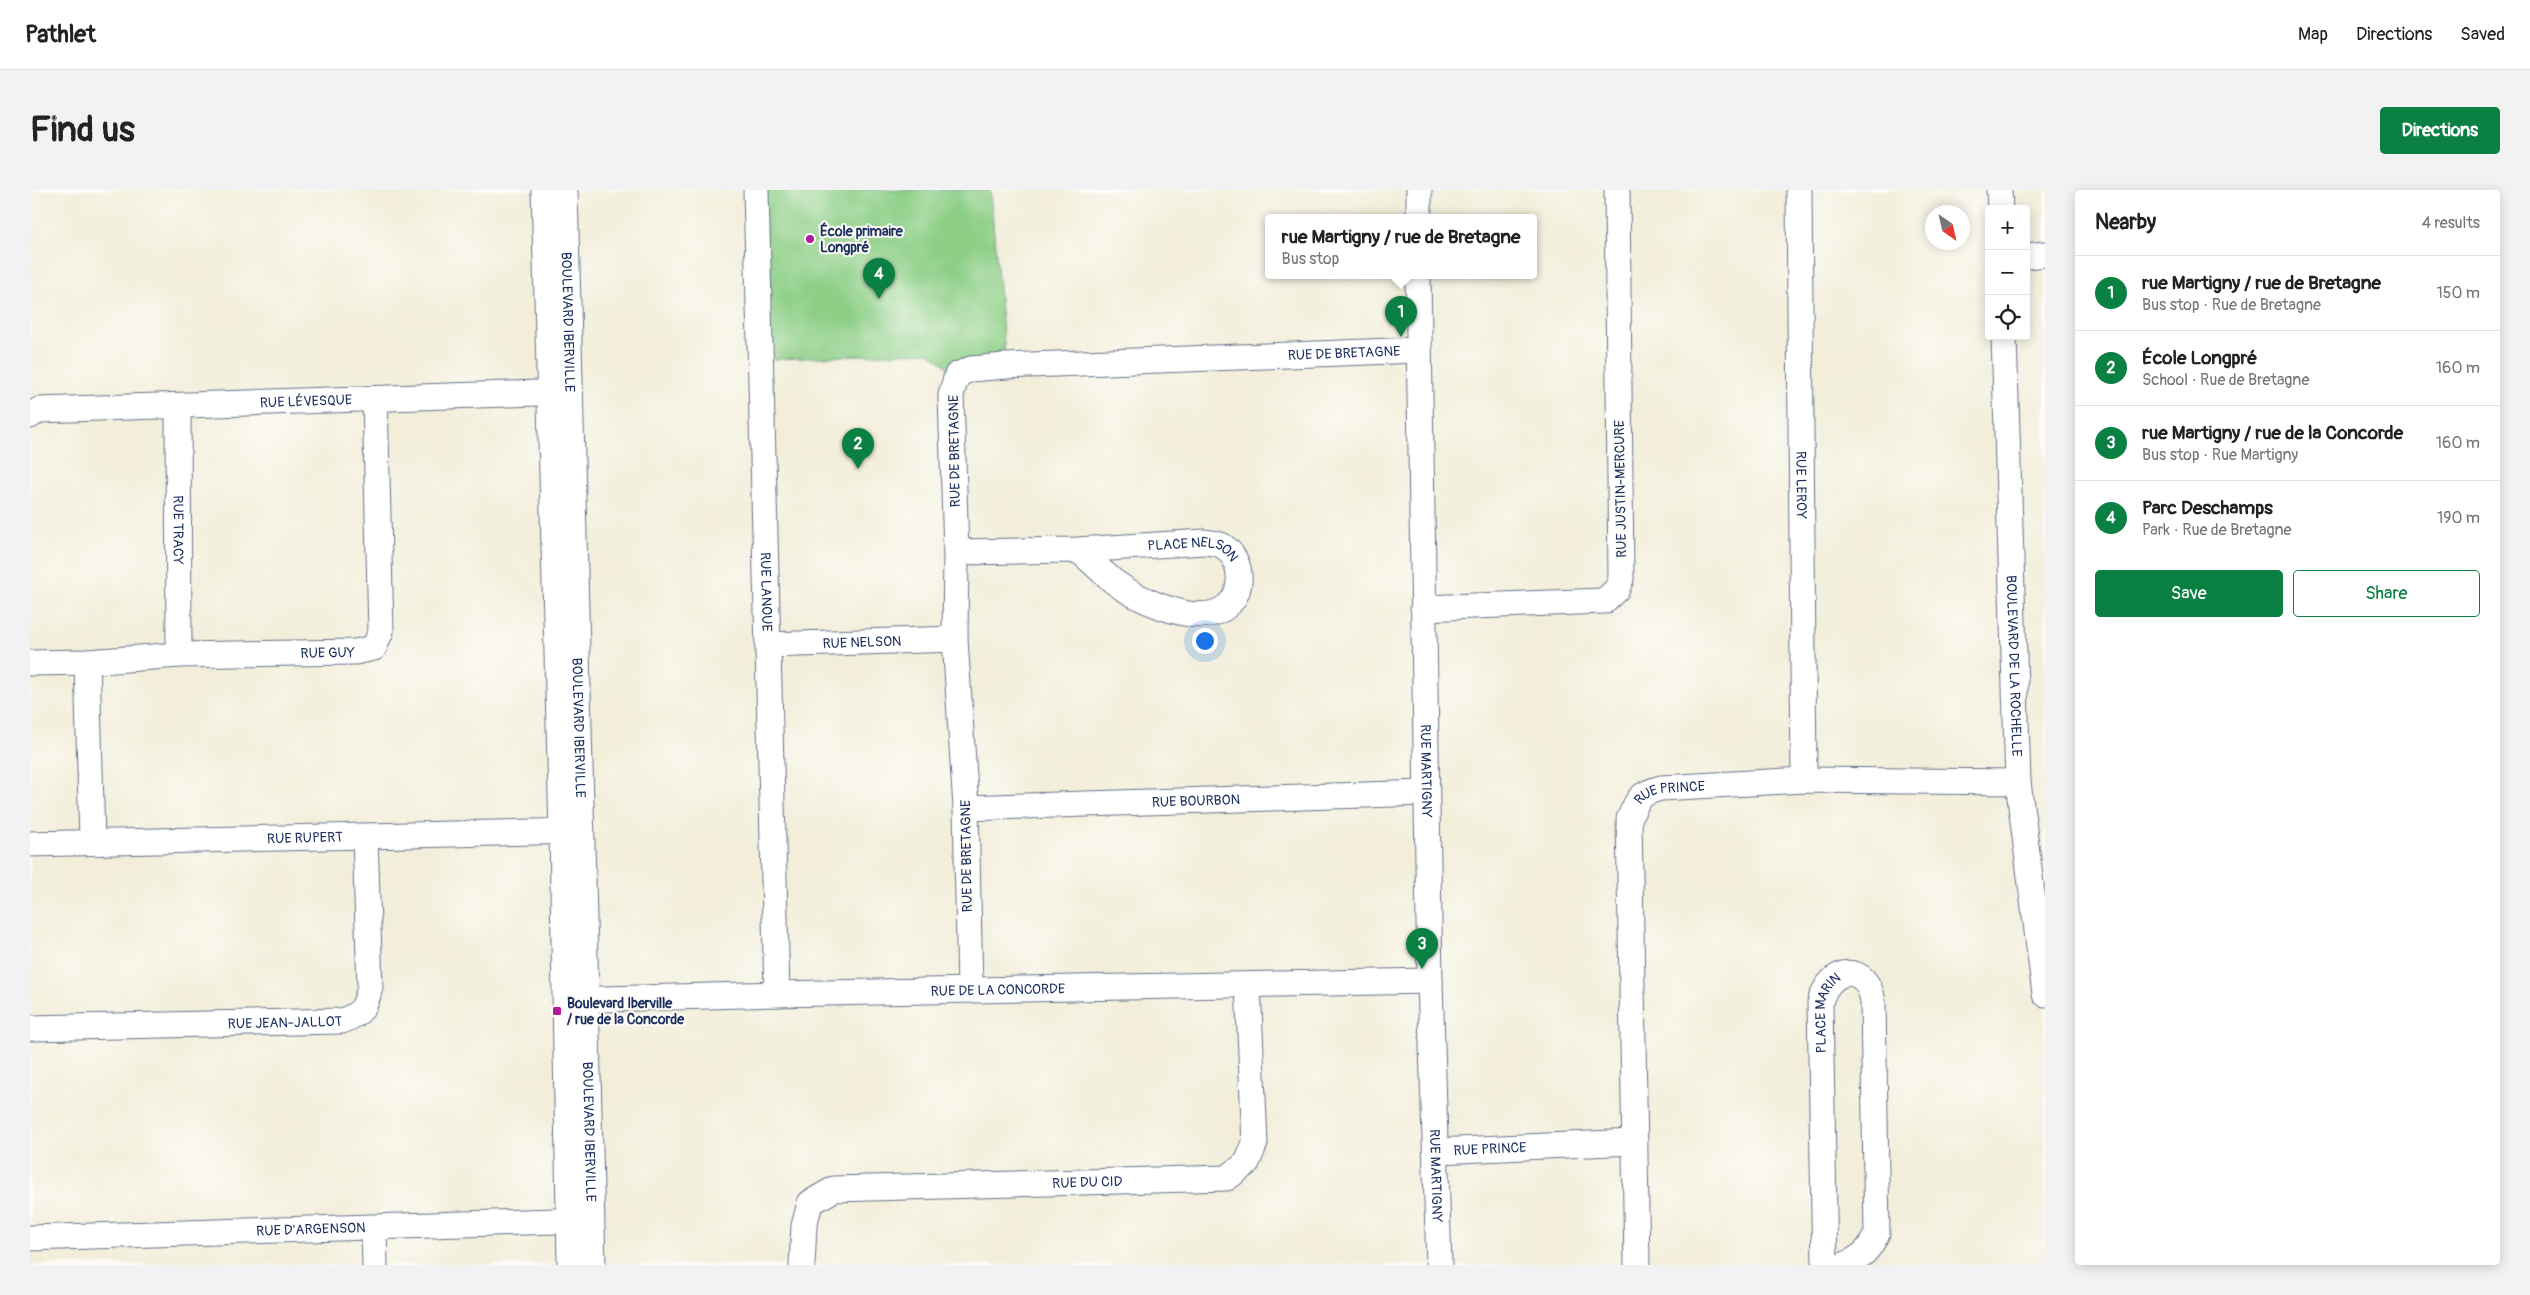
<!DOCTYPE html>
<html lang="en">
<head>
<meta charset="utf-8">
<style>
	:root { --surface:#fff; --page:#f2f2f2; --text:#222; --muted:#767676; --line:#e0e0e0; --accent:#0b8043 }
	body { margin:0; font-family:Pangolin,sans-serif; background:var(--page); color:var(--text) }
	.controls { position:absolute; right:15px; top:15px; display:grid; overflow:hidden; border-radius:5px; box-shadow:0 2px 12px #0003 }
	.controls button { width:45px; height:45px; display:grid; place-items:center; padding:0; border:0; border-bottom:1px solid var(--line); background:var(--surface); color:var(--text); font:25px sans-serif }
	.compass { position:absolute; left:1895px; top:15px; width:45px; height:45px; border-radius:50%; background:var(--surface); box-shadow:0 2px 12px #0003; rotate:146deg }
	.you { position:absolute; left:1174px; top:450px; width:18px; height:18px; margin:-12px; border:4px solid #fff; border-radius:50%; background:#1a73e8; box-shadow:0 0 0 8px #1a73e833 }
	.badge { display:grid; place-items:center; width:32px; height:32px; border-radius:50%; background:var(--accent); color:#fff; font-size:16px; font-weight:700 }
	.pin { position:absolute; translate:-50% -41px; filter:drop-shadow(0 1px 2px #0008) }
	.pin::after { content:''; position:absolute; top:26px; width:18px; height:15px; background:inherit; clip-path:polygon(0 0,100% 0,50% 100%) }
	.popup { position:absolute; left:1235px; top:24px; width:272px; height:65px; box-sizing:border-box; display:grid; place-content:center; border-radius:5px; background:var(--surface); filter:drop-shadow(0 1px 4px #0005); font-size:16px; white-space:nowrap; color:var(--muted) }
	.popup b { font-size:19px; color:var(--text) }
	.popup::after { content:''; position:absolute; left:50%; top:100%; margin-left:-10px; border:10px solid transparent; border-top-color:var(--surface) }
	.list { margin:0; padding:0; list-style:none }
	h2 { display:flex; justify-content:space-between; align-items:center; height:65px; margin:0; padding:0 20px; font-size:21px }
	h2 small { font-size:16px; font-weight:400; color:var(--muted) }
	.list li { display:grid; grid-template-columns:32px 1fr auto; gap:15px; align-items:center; box-sizing:border-box; height:75px; padding:0 20px; border-top:1px solid var(--line) }
	.list b { display:block; font-size:19px; white-space:nowrap }
	.list p { margin:0; font-size:16px; white-space:nowrap; color:var(--muted) }
	.list em { font-size:16px; font-style:normal; color:var(--muted) }
	.actions { display:flex; gap:10px; padding:15px 20px }
	.actions a { flex:1; padding:11px 0; border:1px solid var(--accent); border-radius:5px; text-align:center; font-size:18px; color:var(--accent) }
	.actions .main { background:var(--accent); color:#fff }
	.icon { flex:none; width:28px; height:28px; fill:none; stroke:currentColor; stroke-width:2; stroke-linecap:round; stroke-linejoin:round }
	.map { position:relative; flex:none; width:2015px; height:1075px; overflow:hidden; border-radius:5px }
	header { display:flex; align-items:center; gap:30px; box-sizing:border-box; height:70px; padding:0 25px; background:var(--surface); border-bottom:1px solid var(--line) }
	header strong { font-size:24px }
	nav { display:flex; gap:28px; margin-inline-start:auto; font-size:18px }
	.intro { display:flex; align-items:center; justify-content:space-between; box-sizing:border-box; height:120px; padding:0 30px }
	h1 { margin:0; font-size:35px }
	.button { padding:12px 22px; border-radius:5px; background:var(--accent); color:#fff; font-size:18px; font-weight:700 }
	main { display:flex; gap:30px; padding:0 30px }
	aside { flex:1; background:var(--surface); border-radius:5px; box-shadow:0 2px 12px #0003 }
	.map>svg:first-child { display:block }
	.green { fill:#8dcf87; stroke:#547f72 }
	.lines { fill:none; stroke-linecap:round; stroke-linejoin:round }
	.minor-casing { stroke:#667289; stroke-width:27 }
	.minor { stroke:#fff; stroke-width:25 }
	.poi-dot { fill:#b5179e; stroke:#fdfcf7; stroke-width:2 }
	.labels { text-anchor:middle; stroke-width:4; stroke-linejoin:round; paint-order:stroke }
	.poi-label { font-size:14px; font-weight:bold; fill:#1b2f5e; stroke:#fdfcf7; text-anchor:start }
	.street-label { font-size:14px; fill:#1b2f5e; stroke:#fdfcf7 }
</style>
</head>
<body>
<header>
<strong>Pathlet</strong>
<nav><a>Map</a><a>Directions</a><a>Saved</a></nav>
</header>
<div class="intro"><h1>Find us</h1><a class="button">Directions</a></div>
<main>
<div class="map">
<svg width="2015" height="1075" viewBox="0 0 2015 1075">
	<rect width="100%" height="100%" fill="#fdfcf7"/>
	<filter id="ink" filterUnits="userSpaceOnUse"><feTurbulence type="fractalNoise" baseFrequency=".02" numOctaves="2"/><feDisplacementMap in="SourceGraphic" scale="10" xChannelSelector="R" yChannelSelector="G"/><feConvolveMatrix kernelMatrix="1 2 1 2 8 2 1 2 1" color-interpolation-filters="sRGB"/></filter>
	<filter id="wash" filterUnits="userSpaceOnUse"><feTurbulence type="fractalNoise" baseFrequency=".0096" numOctaves="4" result="noise"/><feDisplacementMap in="SourceGraphic" scale="20" xChannelSelector="R" yChannelSelector="G"/><feGaussianBlur stdDeviation="1.12" result="paint"/><feColorMatrix in="noise" values="0 0 0 0 0 0 0 0 0 0 0 0 0 0 0 0 0 1.4 0 .05"/><feComposite in="paint" operator="in"/></filter>
	<g filter="url(#wash)">
		<rect width="100%" height="100%" fill="#f2eeda"/>
		<path class="green" d="M726 0H960L976 176 927 185 899 162 731 170Z"/>
	</g>
	<g filter="url(#ink)">
		<g class="lines">
			<g class="minor-casing">
				<g id="minor">
					<path d="M514 0 532 642 540 1075"/>
					<path id="s1" d="M535 0 563 1075"/>
					<path id="s2" d="M726 0 747 804"/>
					<path id="s3" d="M1769 0 1774 590"/>
					<path d="M1969 0 1970 19"/>
					<path d="M1389 28V0"/>
					<path d="M1996 66 2015 64"/>
					<path id="s4" d="M1388 86 1400 791 1409 1075"/>
					<path id="s5" d="M1974 146 1988 592 2015 804"/>
					<path id="s6" d="M148 216 149 465"/>
					<path id="s7" d="M0 226 9 220 536 202"/>
					<path id="s8" d="M926 362 1048 360 1174 352C1180 353 1188 353 1193 356 1216 372 1215 411 1187 422 1158 433 1105 408 1083 391 1071 381 1060 370 1048 360"/>
					<path d="M1393 418 1574 411 1587 399 1591 389 1587 0"/>
					<path id="s9" d="M738 455 925 449"/>
					<path d="M57 472 62 652"/>
					<path id="s10" d="M0 473 57 472 149 465 325 462 344 458 351 441 345 209"/>
					<path id="s11" d="M936 618 1396 603"/>
					<path id="s12" d="M0 654 548 641"/>
					<path id="s13" d="M940 800 936 618 925 449 926 362 921 205 927 185 941 179 976 176 1388 160"/>
					<path id="s14" d="M540 810 747 804 1400 791"/>
					<path id="s15" d="M0 838 312 831C333 823 335 818 340 797L335 647"/>
					<path id="s16" d="M1406 961 1604 952"/>
					<path d="M344 1038 345 1075"/>
					<path id="s17" d="M0 1048 555 1030"/>
					<path id="s18" d="M772 1075 774 1036 780 1013 804 999 1197 988 1217 973 1225 953 1218 796"/>
					<path id="s19" d="M1607 1075 1599 629C1608 609 1608 604 1631 598L1774 590 1988 592"/>
					<path id="s20" d="M1795 1075 1790 813C1799 776 1837 771 1843 812L1847 1043C1839 1061 1832 1067 1814 1075"/>
				</g>
			</g>
			<use href="#minor" class="minor"/>
		</g>
	</g>
	<g class="poi-dot">
		<circle cx="780" cy="49" r="5"/>
		<rect x="522" y="816" width="10" height="10" rx="2.5"/>
	</g>
	<g class="labels">
		<g class="poi-label">
			<text x="790" y="46">École primaire<tspan x="790" dy="16">Longpré</tspan></text>
			<text x="537" y="818">Boulevard Iberville<tspan x="537" dy="16">/ rue de la Concorde</tspan></text>
		</g>
		<g class="street-label">
			<text dy="5" stroke="none"><textPath href="#s1" startOffset="132">BOULEVARD IBERVILLE</textPath></text>
			<text dy="5" stroke="none"><textPath href="#s13" startOffset="1005">RUE DE BRETAGNE</textPath></text>
			<text dy="5" stroke="none"><textPath href="#s7" startOffset="278">RUE LÉVESQUE</textPath></text>
			<text transform="translate(924 261) rotate(-91)" y="5">RUE DE BRETAGNE</text>
			<text dy="5" stroke="none"><textPath href="#s3" startOffset="295">RUE LEROY</textPath></text>
			<text transform="translate(1590 299) rotate(-91)" y="5">RUE JUSTIN-MERCURE</text>
			<text dy="5" stroke="none"><textPath href="#s6" startOffset="124">RUE TRACY</textPath></text>
			<text dy="5" stroke="none"><textPath href="#s8" startOffset="239">PLACE NELSON</textPath></text>
			<text dy="5" stroke="none"><textPath href="#s2" startOffset="402">RUE LANOUE</textPath></text>
			<text dy="5" stroke="none"><textPath href="#s9" startOffset="94">RUE NELSON</textPath></text>
			<text dy="5" stroke="none"><textPath href="#s10" startOffset="298">RUE GUY</textPath></text>
			<text dy="5" stroke="none"><textPath href="#s5" startOffset="330">BOULEVARD DE LA ROCHELLE</textPath></text>
			<text dy="5" stroke="none"><textPath href="#s1" startOffset="538">BOULEVARD IBERVILLE</textPath></text>
			<text dy="5" stroke="none"><textPath href="#s4" startOffset="495">RUE MARTIGNY</textPath></text>
			<text dy="5" stroke="none"><textPath href="#s19" startOffset="501">RUE PRINCE</textPath></text>
			<text dy="5" stroke="none"><textPath href="#s11" startOffset="230">RUE BOURBON</textPath></text>
			<text dy="5" stroke="none"><textPath href="#s12" startOffset="275">RUE RUPERT</textPath></text>
			<text transform="translate(936 666) rotate(-91)" y="5">RUE DE BRETAGNE</text>
			<text dy="5" stroke="none"><textPath href="#s14" startOffset="428">RUE DE LA CONCORDE</textPath></text>
			<text dy="5" stroke="none"><textPath href="#s20" startOffset="254">PLACE MARIN</textPath></text>
			<text dy="5" stroke="none"><textPath href="#s15" startOffset="255">RUE JEAN-JALLOT</textPath></text>
			<text dy="5" stroke="none"><textPath href="#s1" startOffset="942">BOULEVARD IBERVILLE</textPath></text>
			<text dy="5" stroke="none"><textPath href="#s16" startOffset="54">RUE PRINCE</textPath></text>
			<text dy="5" stroke="none"><textPath href="#s4" startOffset="900">RUE MARTIGNY</textPath></text>
			<text dy="5" stroke="none"><textPath href="#s18" startOffset="344">RUE DU CID</textPath></text>
			<text dy="5" stroke="none"><textPath href="#s17" startOffset="281">RUE D'ARGENSON</textPath></text>
		</g>
	</g>
</svg>
<div class="controls">
<button>+</button>
<button>−</button>
<button><svg class="icon" aria-label="locate" viewBox="0 0 24 24"><circle cx="12" cy="12" r="6"/><path d="M12 2v4M12 18v4M2 12h4M18 12h4"/></svg></button>
</div>
<svg class="compass" viewBox="-18 -18 36 36"><path d="M0-13l5 13h-10z" fill="#e53935"/><path d="M0 13l5-13h-10z" fill="#767676"/></svg>
<div class="you"></div>
<div class="pin badge" style="left:1371px;top:147px">1</div>
<div class="popup"><b>rue Martigny / rue de Bretagne</b>Bus stop</div>
<div class="pin badge" style="left:828px;top:279px">2</div>
<div class="pin badge" style="left:1392px;top:779px">3</div>
<div class="pin badge" style="left:849px;top:109px">4</div>
</div>
<aside>
<h2>Nearby<small>4 results</small></h2>
<ul class="list">
<li><span class="badge">1</span><div><b>rue Martigny / rue de Bretagne</b><p>Bus stop · Rue de Bretagne</p></div><em>150 m</em></li>
<li><span class="badge">2</span><div><b>École Longpré</b><p>School · Rue de Bretagne</p></div><em>160 m</em></li>
<li><span class="badge">3</span><div><b>rue Martigny / rue de la Concorde</b><p>Bus stop · Rue Martigny</p></div><em>160 m</em></li>
<li><span class="badge">4</span><div><b>Parc Deschamps</b><p>Park · Rue de Bretagne</p></div><em>190 m</em></li>
</ul>
<div class="actions"><a class="main">Save</a><a>Share</a></div>
</aside>
</main>
</body>
</html>
